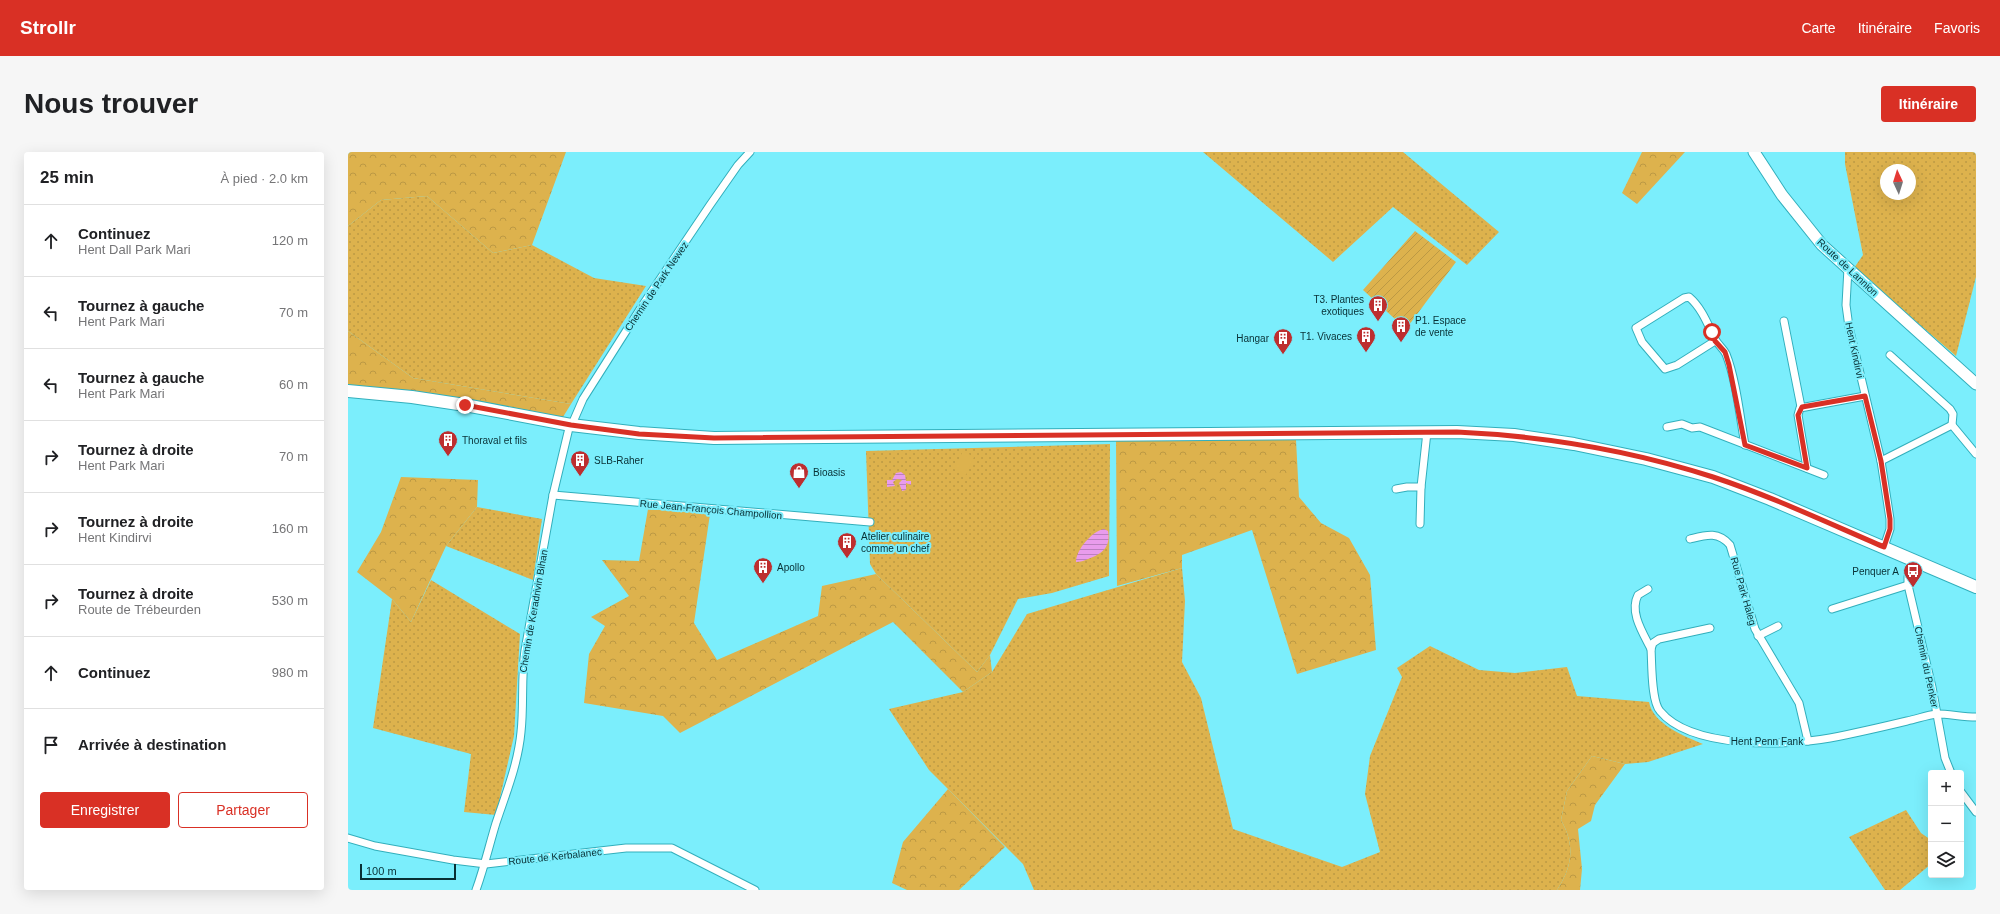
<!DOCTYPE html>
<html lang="fr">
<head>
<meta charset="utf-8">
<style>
	:root { --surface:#fff; --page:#f6f6f6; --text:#202124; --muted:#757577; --line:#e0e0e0; --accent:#d93025 }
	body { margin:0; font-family:Arial,sans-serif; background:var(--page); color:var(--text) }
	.controls { position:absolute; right:12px; bottom:12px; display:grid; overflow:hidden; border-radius:4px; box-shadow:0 4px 16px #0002 }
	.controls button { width:36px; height:36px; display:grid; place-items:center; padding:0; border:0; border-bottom:1px solid var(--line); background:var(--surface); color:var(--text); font:20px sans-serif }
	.compass { position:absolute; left:1532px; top:12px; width:36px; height:36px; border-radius:50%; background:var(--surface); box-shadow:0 4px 16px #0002; rotate:356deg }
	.scale { position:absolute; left:12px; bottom:10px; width:96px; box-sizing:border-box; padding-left:4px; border:2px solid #082f34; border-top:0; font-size:11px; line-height:14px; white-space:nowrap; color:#082f34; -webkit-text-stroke:3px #7beefc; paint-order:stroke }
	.stop { position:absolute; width:12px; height:12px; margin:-9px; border:3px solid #d93025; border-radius:50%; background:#fff }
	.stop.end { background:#d93025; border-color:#fff; box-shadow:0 1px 4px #0008 }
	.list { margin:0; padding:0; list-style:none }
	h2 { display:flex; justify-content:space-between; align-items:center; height:52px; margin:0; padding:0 16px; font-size:17px }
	h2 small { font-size:13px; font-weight:400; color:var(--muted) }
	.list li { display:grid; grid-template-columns:26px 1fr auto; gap:12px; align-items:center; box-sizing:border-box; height:72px; padding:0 16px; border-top:1px solid var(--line) }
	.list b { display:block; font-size:15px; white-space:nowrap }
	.list p { margin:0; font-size:13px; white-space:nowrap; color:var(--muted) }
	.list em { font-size:13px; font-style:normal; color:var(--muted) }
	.actions { display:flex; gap:8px; padding:12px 16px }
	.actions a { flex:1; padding:9px 0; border:1px solid var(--accent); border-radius:4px; text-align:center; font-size:14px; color:var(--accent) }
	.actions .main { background:var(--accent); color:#fff }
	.icon { flex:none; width:22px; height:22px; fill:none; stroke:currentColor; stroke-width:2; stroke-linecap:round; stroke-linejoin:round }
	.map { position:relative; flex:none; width:1628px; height:738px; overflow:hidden; border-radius:4px }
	header { display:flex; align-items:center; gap:24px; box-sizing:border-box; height:56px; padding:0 20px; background:var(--accent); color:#fff }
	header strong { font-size:19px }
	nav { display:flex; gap:22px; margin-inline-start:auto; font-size:14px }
	.intro { display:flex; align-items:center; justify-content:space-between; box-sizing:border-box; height:96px; padding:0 24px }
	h1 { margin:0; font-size:28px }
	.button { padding:10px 18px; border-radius:4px; background:var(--accent); color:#fff; font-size:14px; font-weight:700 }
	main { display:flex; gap:24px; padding:0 24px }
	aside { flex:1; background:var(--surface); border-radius:4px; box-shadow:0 4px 16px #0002 }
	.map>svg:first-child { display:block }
	.grass { fill:url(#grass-dots); fill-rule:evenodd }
	.forest { fill:url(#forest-crowns) }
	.garden { fill:url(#garden-furrows) }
	.pitch { fill:#ddb24d }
	.water { fill:url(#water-rules) }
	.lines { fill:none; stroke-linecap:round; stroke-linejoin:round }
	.minor-casing { stroke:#32afbc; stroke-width:9 }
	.secondary-casing { stroke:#32afbc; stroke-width:13 }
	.primary-casing { stroke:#32afbc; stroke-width:14 }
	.minor { stroke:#fff; stroke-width:7 }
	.secondary { stroke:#fff; stroke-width:11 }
	.primary { stroke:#fff; stroke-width:12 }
	.route { stroke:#d93025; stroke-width:5 }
	.labels { text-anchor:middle; stroke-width:4; stroke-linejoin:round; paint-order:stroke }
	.street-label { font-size:10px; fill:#082f34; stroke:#7beefc }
	.poi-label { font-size:10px; fill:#082f34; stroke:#7beefc; text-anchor:start }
</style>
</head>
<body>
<header>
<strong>Strollr</strong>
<nav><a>Carte</a><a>Itinéraire</a><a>Favoris</a></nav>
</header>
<div class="intro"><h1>Nous trouver</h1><a class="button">Itinéraire</a></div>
<main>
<aside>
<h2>25 min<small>À pied · 2.0 km</small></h2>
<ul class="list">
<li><svg class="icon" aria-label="ahead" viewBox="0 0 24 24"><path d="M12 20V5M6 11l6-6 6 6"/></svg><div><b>Continuez</b><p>Hent Dall Park Mari</p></div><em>120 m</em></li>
<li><svg class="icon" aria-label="left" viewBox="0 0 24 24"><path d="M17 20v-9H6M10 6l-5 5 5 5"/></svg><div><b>Tournez à gauche</b><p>Hent Park Mari</p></div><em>70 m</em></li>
<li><svg class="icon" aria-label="left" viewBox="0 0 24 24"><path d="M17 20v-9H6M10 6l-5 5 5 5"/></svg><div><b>Tournez à gauche</b><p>Hent Park Mari</p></div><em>60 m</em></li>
<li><svg class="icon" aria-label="right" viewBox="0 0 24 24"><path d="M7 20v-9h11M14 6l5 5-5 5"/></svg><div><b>Tournez à droite</b><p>Hent Park Mari</p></div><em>70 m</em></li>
<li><svg class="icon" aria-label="right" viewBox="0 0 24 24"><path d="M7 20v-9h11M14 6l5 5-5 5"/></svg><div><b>Tournez à droite</b><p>Hent Kindirvi</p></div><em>160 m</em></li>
<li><svg class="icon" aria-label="right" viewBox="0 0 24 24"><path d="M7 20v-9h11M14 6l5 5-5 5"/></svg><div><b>Tournez à droite</b><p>Route de Trébeurden</p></div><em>530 m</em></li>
<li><svg class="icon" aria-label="ahead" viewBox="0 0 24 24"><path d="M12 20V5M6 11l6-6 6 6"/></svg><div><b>Continuez</b></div><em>980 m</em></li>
<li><svg class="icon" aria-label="arrive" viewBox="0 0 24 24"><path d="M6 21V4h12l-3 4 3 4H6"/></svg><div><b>Arrivée à destination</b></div></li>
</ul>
<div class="actions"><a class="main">Enregistrer</a><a>Partager</a></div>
</aside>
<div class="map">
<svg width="1628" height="738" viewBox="0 0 1628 738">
	<defs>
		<pattern id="grass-dots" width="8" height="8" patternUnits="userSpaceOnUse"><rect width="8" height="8" fill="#ddb24d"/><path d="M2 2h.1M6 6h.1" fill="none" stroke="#bc9944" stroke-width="1.8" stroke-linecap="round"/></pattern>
		<pattern id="forest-crowns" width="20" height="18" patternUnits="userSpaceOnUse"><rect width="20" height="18" fill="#ddb24d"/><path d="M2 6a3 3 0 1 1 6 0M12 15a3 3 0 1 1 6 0" fill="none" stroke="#bc9944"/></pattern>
		<pattern id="garden-furrows" width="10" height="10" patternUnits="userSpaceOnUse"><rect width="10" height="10" fill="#ddb24d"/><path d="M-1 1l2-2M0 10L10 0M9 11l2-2" fill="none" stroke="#bc9944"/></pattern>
		<pattern id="water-rules" width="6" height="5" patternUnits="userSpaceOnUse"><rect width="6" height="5" fill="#e99cec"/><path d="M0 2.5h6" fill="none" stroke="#bb80c0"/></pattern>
	</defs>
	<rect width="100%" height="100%" fill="#7beefc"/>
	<g class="grass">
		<path d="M855 0H1055L1151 80 1119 113 1045 55 985 110Z"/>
		<path d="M1497 0H1628V125L1608 204 1506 116 1515 103 1497 12ZM1538 18H1562V42H1538Z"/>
		<path d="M79 44 145 101 184 93 246 126 298 134 223 252 65 226 0 179V74L33 48Z"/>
		<path d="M762 292 761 424 704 441 670 447 642 503 629 520 528 422 522 412 518 299Z"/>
		<path d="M129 355 194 367 185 428 98 394Z"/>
		<path d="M834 416 837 449 834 510 853 546 885 677 994 715 1032 700 1017 642 1022 604 1054 525 1049 516 1082 494 1131 518 1167 521 1219 515 1229 544 1301 550C1305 572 1336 584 1355 592L1300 610 1277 612 1244 604 1219 639 1213 668C1227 693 1225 713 1209 738H686L675 712 581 618 541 557 615 540 644 520 679 462Z"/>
		<path d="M83 428 172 482 166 584 148 663 116 660 123 602 25 576 44 447 63 470Z"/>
		<path d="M1558 658 1573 681 1583 688V712L1552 738H1537L1501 685Z"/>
	</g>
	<g class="forest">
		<path d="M0 0H218L184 93 145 101 79 44 33 48 0 74Z"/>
		<path d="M1294 0H1337L1289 52 1274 41Z"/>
		<path d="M0 179 65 226 223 252 215 265 0 235Z"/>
		<path d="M768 288H948L951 345 973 371 1001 386 1022 423 1028 498 949 522 904 378 834 403V416L769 434Z"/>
		<path d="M53 325 130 328 129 355 98 394 63 470 44 447 9 420 33 380Z"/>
		<path d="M300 357 362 362 346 471 369 508 470 464 474 434 528 422 629 520 642 503 644 520 615 540 545 470 332 581 315 564 236 551 241 502 257 474 243 465 281 444 254 408 291 409Z"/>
		<path d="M1244 604 1277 612 1247 653 1243 669 1230 677 1234 717 1232 738H1209C1225 713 1227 693 1213 668L1219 639Z"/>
		<path d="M600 637 657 695 611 738H559L544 731 555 690Z"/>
	</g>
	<path class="garden" d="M1067 79 1108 110 1058 177 1015 138Z"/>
	<path class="pitch" d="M615 299 626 305 618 323 606 317Z"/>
	<g class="water">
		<path d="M553 320 557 323 558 329H563V333L558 331V338L554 339 551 331 554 328 549 327 545 330 547 334 539 335V328H544L548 321Z"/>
		<path d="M756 377 760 379C763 395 754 402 740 407 736 409 732 410 728 410 728 398 744 379 756 377Z"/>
	</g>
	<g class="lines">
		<g class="minor-casing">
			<g id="minor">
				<path d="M1500 116 1498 153 1501 175 1533 309 1542 367V377L1536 395"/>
				<path d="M1436 169 1453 255"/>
				<path d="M1367 189 1329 213 1317 217 1294 190 1288 176 1336 146 1341 145C1354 156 1360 173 1367 187 1370 193 1375 196 1378 202 1388 227 1392 265 1397 293"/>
				<path d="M1542 203 1602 257 1605 262 1604 273"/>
				<path d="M1319 275 1334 272 1344 276 1352 275 1476 323"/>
				<path d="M1533 309 1604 273 1628 302"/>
				<path d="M1459 316 1450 263 1452 256 1517 244"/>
				<path d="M1048 337 1059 335H1073"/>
				<path d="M205 343 522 370"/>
				<path d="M1072 372 1073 335 1079 280"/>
				<path d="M1342 387C1358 383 1370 379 1382 393L1407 477 1451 551 1460 589"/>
				<path d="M1565 408 1560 425V433L1584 535 1597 606 1603 621"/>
				<path d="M1300 437 1290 443C1281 460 1295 481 1303 497"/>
				<path d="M1484 457 1560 433"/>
				<path d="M1362 476 1311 487 1305 491 1303 497C1304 511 1303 549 1312 559 1343 597 1438 594 1482 586 1508 581 1534 575 1559 569 1569 567 1579 563 1589 562 1601 562 1615 565 1628 565"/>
				<path d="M1410 484 1430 474"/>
				<path d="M1613 640 1628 660"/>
				<path d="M0 686 27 694 105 708 138 712 278 696H324L407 738"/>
				<path d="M128 738C136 716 141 694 148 671 158 641 170 612 173 580 176 553 173 526 177 498L205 343 221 276 225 270 235 247 294 154 362 53 390 13 402 0"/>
			</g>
		</g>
		<g class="secondary-casing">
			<path id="secondary" d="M1406 0 1434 43 1474 93 1628 232"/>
		</g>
		<g class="primary-casing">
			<path id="primary" d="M0 239 64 245 117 253 223 273 291 281 366 286 1109 280 1166 283 1226 292 1298 307 1365 325 1422 347 1628 435"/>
		</g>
		<use href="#minor" class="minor"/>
		<use href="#secondary" class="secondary"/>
		<use href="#primary" class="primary"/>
	</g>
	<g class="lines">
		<path class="route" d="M117 253 223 273 291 282 366 286 1109 280C1195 284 1282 298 1365 325 1423 344 1480 371 1536 395L1542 377V367L1533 309 1517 244 1454 255 1450 263 1459 316 1397 293 1381 213 1377 200 1367 189 1364 180"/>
	</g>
	<defs>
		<g id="building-pin" transform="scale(1)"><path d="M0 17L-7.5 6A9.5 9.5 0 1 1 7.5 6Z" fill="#bd2e2f" stroke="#7beefc"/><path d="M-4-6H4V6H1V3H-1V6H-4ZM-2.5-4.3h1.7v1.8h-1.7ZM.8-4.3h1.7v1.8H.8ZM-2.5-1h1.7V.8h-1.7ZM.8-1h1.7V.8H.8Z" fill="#fff"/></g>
		<g id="shop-pin" transform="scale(1)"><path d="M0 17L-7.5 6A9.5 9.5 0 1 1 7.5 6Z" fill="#bd2e2f" stroke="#7beefc"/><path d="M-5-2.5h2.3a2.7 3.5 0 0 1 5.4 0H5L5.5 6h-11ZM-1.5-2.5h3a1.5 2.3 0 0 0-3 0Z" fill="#fff"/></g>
		<g id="bus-pin" transform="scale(1)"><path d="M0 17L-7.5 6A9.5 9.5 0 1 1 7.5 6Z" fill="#bd2e2f" stroke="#7beefc"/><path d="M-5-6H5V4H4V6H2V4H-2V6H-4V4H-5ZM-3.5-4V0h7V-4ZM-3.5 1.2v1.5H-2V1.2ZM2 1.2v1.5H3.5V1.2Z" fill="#fff"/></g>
	</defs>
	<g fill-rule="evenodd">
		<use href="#building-pin" x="1030" y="153"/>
		<use href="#building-pin" x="1053" y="174"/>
		<use href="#building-pin" x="1018" y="184"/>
		<use href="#building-pin" x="935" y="186"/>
		<use href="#building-pin" x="100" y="288"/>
		<use href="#building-pin" x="232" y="308"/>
		<use href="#shop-pin" x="451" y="320"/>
		<use href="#building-pin" x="499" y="390"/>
		<use href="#building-pin" x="415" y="415"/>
		<use href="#bus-pin" x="1565" y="419"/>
	</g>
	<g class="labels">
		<g class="street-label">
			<text transform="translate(1500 115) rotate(43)" y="4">Route de Lannion</text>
			<text transform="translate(308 134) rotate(-56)" y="4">Chemin de Park Newez</text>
			<text transform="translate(1507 198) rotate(78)" y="4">Hent Kindirvi</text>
			<text transform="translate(363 357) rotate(5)" y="4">Rue Jean-François Champollion</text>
			<text transform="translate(1396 439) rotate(74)" y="4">Rue Park Haleg</text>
			<text transform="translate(185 459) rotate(-80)" y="4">Chemin de Keradrivin Bihan</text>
			<text transform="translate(1579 515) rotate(78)" y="4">Chemin du Penker</text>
			<text x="1419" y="593">Hent Penn Fank</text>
			<text transform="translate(207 704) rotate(-6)" y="4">Route de Kerbalanec</text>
		</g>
		<g class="poi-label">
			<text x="1016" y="151" text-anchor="end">T3. Plantes<tspan x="1016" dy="12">exotiques</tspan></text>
			<text x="1067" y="172">P1. Espace<tspan x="1067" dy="12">de vente</tspan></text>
			<text x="1004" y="188" text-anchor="end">T1. Vivaces</text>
			<text x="921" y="190" text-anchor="end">Hangar</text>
			<text x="114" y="292">Thoraval et fils</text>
			<text x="246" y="312">SLB-Raher</text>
			<text x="465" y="324">Bioasis</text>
			<text x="513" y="388">Atelier culinaire<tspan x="513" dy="12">comme un chef</tspan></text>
			<text x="429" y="419">Apollo</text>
			<text x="1551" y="423" text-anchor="end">Penquer A</text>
		</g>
	</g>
</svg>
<div class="controls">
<button>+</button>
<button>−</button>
<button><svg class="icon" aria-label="layers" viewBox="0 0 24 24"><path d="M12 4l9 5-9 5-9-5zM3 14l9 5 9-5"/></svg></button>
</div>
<svg class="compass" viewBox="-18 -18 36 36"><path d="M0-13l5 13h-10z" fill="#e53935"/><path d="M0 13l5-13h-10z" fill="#757577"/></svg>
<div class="scale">100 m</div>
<div class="stop" style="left:1364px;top:180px"></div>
<div class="stop end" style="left:117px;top:253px"></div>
</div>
</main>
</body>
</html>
